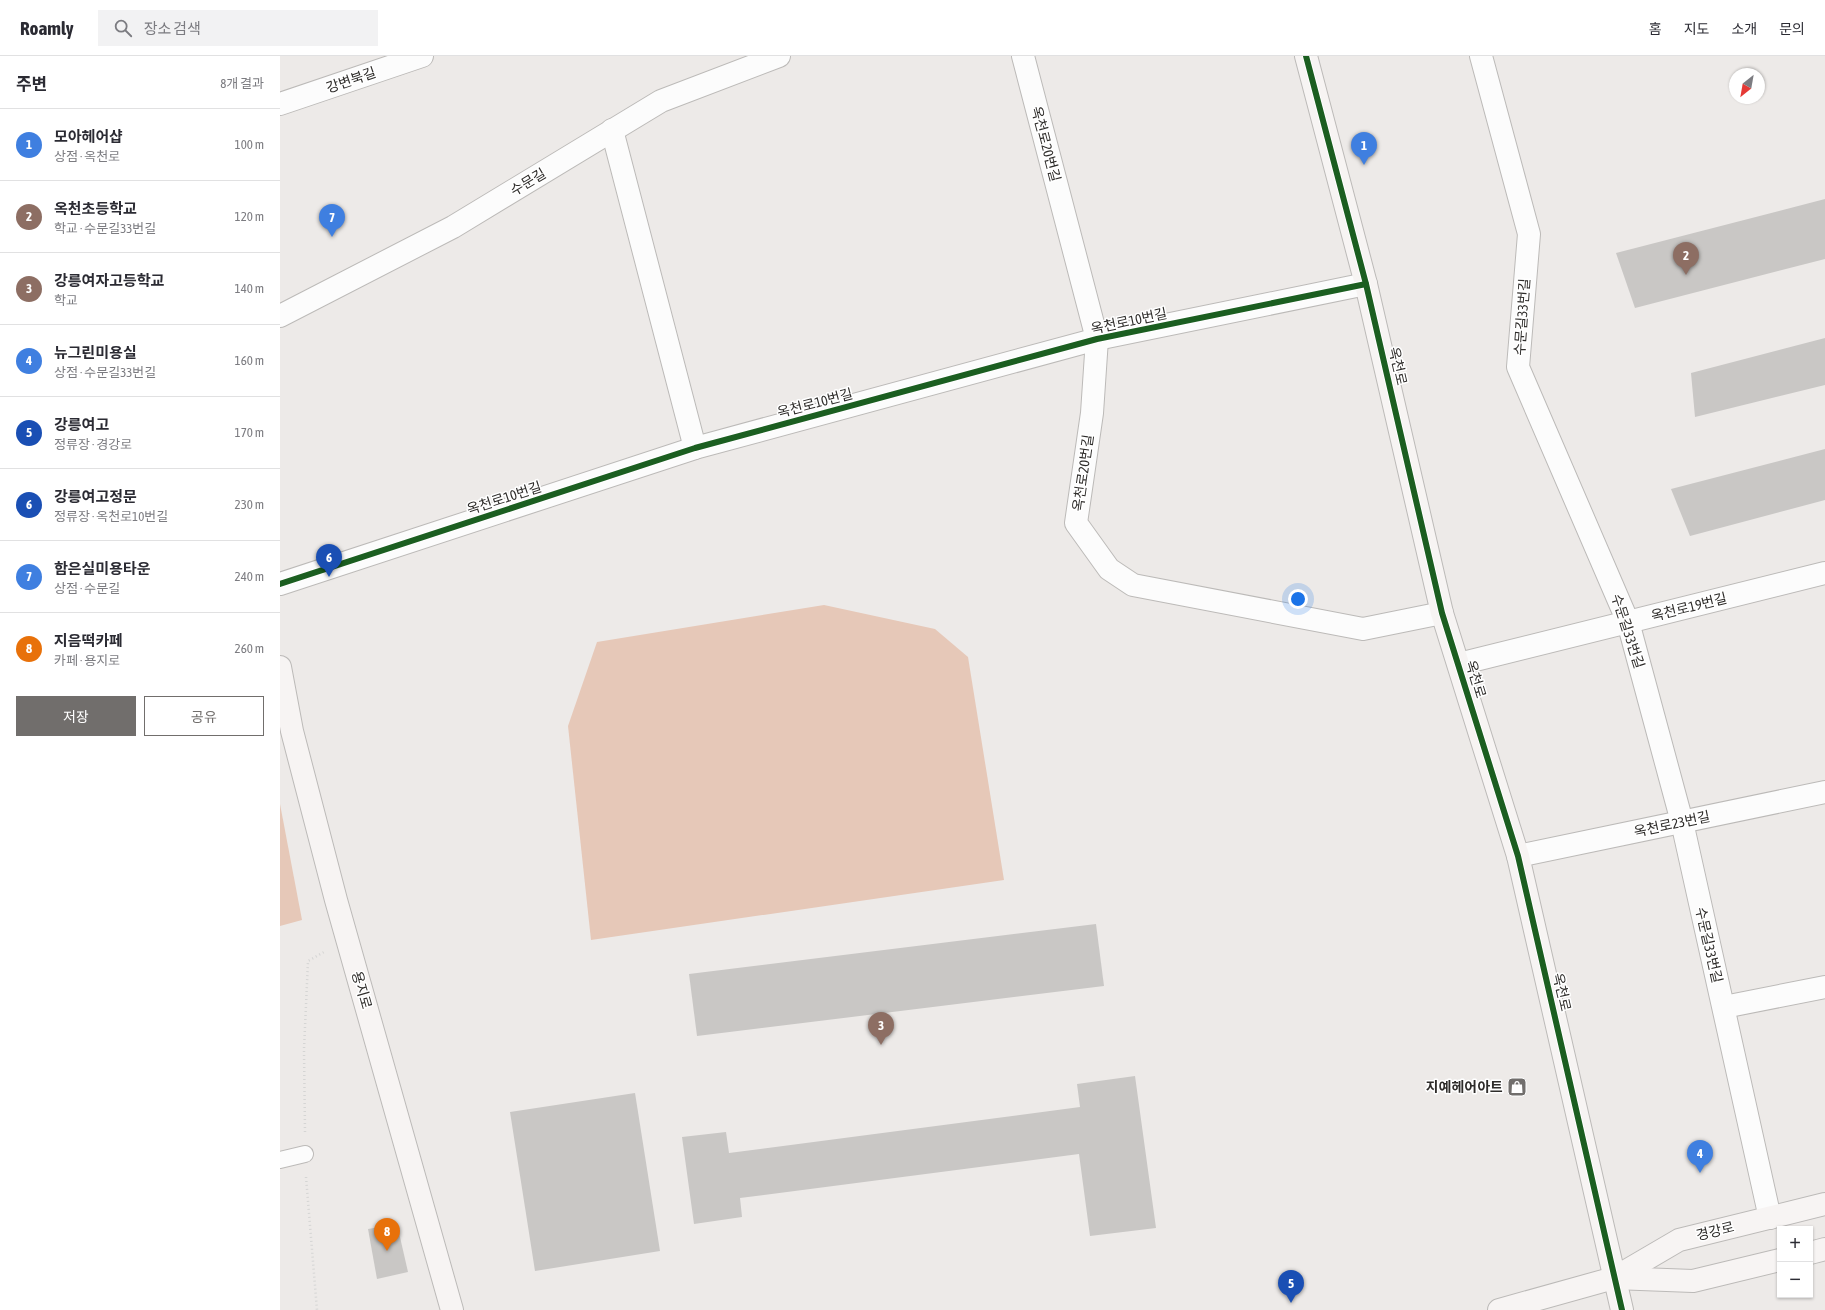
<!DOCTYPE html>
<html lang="ko">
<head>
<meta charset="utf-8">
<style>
	:root { --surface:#fff; --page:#f2f2f3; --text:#2b2b33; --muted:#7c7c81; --line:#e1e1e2; --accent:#716e6c }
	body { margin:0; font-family:"Asap Condensed","Noto Sans KR",sans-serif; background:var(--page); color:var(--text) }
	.controls { position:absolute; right:12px; bottom:12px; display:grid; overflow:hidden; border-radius:0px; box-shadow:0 1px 3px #0004 }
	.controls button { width:36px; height:36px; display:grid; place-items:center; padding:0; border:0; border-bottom:1px solid var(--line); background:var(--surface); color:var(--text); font:20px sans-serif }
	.compass { position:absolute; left:1449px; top:12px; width:36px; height:36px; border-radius:50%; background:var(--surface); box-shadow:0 1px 3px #0004; rotate:211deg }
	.you { position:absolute; left:1018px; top:543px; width:14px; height:14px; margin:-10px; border:3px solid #fff; border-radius:50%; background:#1a73e8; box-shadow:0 0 0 6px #1a73e833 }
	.badge { display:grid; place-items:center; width:26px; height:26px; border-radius:50%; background:var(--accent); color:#fff; font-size:13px; font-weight:700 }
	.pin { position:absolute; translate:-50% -33px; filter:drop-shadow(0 1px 2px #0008) }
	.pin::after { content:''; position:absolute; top:21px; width:14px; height:12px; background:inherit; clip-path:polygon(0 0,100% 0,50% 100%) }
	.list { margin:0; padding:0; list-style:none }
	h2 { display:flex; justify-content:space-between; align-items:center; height:52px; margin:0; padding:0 16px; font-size:17px }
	h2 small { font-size:13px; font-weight:400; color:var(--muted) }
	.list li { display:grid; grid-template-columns:26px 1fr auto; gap:12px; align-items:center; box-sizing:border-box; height:72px; padding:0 16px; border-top:1px solid var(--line) }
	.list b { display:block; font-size:15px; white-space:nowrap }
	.list p { margin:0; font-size:13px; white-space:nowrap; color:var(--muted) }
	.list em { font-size:13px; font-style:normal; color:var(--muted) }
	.actions { display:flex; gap:8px; padding:12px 16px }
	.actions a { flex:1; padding:9px 0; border:1px solid var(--accent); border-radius:0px; text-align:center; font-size:14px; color:var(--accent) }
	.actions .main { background:var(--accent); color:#fff }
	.icon { flex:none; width:22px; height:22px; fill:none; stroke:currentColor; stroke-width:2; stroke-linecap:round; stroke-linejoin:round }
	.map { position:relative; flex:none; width:1545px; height:1254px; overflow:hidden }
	header { display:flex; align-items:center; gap:24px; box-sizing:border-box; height:56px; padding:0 20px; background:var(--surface); border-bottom:1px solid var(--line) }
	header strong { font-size:19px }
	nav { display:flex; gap:22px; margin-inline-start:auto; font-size:14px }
	.search { width:280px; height:36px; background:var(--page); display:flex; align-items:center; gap:10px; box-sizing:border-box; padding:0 14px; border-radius:0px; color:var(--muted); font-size:15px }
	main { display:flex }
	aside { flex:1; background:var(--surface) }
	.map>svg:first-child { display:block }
	.green { fill:#e6c8b8 }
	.building { fill:#c9c7c5 }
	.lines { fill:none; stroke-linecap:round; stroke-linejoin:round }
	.lane-casing { stroke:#bcbab8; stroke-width:18 }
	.street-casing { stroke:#bcbab8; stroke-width:24 }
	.secondary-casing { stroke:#bcbab8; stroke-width:24 }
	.path { stroke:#d5d5d4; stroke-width:2.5; stroke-dasharray:1 3; stroke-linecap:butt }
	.lane { stroke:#fcfcfc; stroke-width:16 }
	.street { stroke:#fcfcfc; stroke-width:22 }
	.secondary { stroke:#f7f4f3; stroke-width:22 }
	.cycleway-casing { stroke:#fff; stroke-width:8 }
	.cycleway { stroke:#1b5e20; stroke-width:6 }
	.labels { text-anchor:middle; stroke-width:3; stroke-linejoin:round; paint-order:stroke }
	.street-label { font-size:14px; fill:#2e2c2a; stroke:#fff }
	.poi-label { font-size:14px; font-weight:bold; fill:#2e2c2a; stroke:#fff; text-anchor:end }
</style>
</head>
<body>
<header>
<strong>Roamly</strong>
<div class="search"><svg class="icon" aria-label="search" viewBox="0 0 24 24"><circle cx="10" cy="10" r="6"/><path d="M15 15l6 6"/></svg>장소 검색</div>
<nav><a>홈</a><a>지도</a><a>소개</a><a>문의</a></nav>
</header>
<main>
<aside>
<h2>주변<small>8개 결과</small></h2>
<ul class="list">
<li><span class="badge" style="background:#3f7fe0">1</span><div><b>모아헤어샵</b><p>상점 · 옥천로</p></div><em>100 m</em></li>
<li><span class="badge" style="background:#8d6e63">2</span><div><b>옥천초등학교</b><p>학교 · 수문길33번길</p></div><em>120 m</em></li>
<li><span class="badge" style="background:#8d6e63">3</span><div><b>강릉여자고등학교</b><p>학교</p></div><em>140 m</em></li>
<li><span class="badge" style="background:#3f7fe0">4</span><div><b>뉴그린미용실</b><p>상점 · 수문길33번길</p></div><em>160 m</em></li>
<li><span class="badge" style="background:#1a4fb4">5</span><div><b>강릉여고</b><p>정류장 · 경강로</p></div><em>170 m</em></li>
<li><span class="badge" style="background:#1a4fb4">6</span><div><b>강릉여고정문</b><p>정류장 · 옥천로10번길</p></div><em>230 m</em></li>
<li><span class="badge" style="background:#3f7fe0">7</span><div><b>함은실미용타운</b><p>상점 · 수문길</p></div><em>240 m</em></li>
<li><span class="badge" style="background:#e8710a">8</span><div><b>지음떡카페</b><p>카페 · 용지로</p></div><em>260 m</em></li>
</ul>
<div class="actions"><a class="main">저장</a><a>공유</a></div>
</aside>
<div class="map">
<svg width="1545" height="1254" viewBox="0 0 1545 1254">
	<rect width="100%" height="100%" fill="#edeae8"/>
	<g class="green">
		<path d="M544 549 655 573 688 601 724 824 311 884 288 670 317 586Z"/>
		<path d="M0 748 22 864 0 870Z"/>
	</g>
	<g class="building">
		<path d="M1545 143V203L1355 252 1336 197Z"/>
		<path d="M1545 282V329L1415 361 1411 317Z"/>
		<path d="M1545 393V444L1410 480 1391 433Z"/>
		<path d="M816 868 824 930 417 980 409 918Z"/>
		<path d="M855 1020 876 1172 810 1180 799 1098 460 1142 462 1161 414 1168 402 1081 446 1076 449 1097 800 1051 797 1028Z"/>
		<path d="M355 1037 380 1195 255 1215 230 1056Z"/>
		<path d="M117 1168 128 1216 97 1223 88 1173Z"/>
	</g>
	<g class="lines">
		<g class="lane-casing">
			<path id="lane" d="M0 1104 25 1098"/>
		</g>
		<g class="street-casing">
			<g id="street">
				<path d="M743 0 817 283 812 357 796 467 829 513 853 529 1083 573 1162 557"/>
				<path d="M1201 0 1249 178 1238 311 1348 566 1402 766 1490 1162"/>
				<path d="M0 48 142 0"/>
				<path d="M332 74 415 392"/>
				<path d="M0 260 173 171 381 45 499 0"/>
				<path d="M0 528 415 392 817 283 1086 228"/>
				<path d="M1179 608 1545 517"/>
				<path d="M1238 800 1545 736"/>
				<path d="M1444 951 1545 931"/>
			</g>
		</g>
		<g class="secondary-casing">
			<g id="secondary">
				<path d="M1026 0 1086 228 1162 557 1238 800 1342 1254"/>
				<path d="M0 611 12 675 56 844 172 1254"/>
				<path d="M1530 1197 1545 1193"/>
				<path d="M1334 1222 1413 1225 1500 1204"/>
				<path d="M1219 1254 1334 1222 1399 1184 1545 1148"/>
			</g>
		</g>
		<g class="path">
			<path d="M25 1076 24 993 28 905 44 896"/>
			<path d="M26 1121 37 1254"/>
		</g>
		<use href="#lane" class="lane"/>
		<use href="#street" class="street"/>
		<use href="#secondary" class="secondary"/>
		<g class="cycleway-casing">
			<g id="cycleway">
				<path d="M1026 0 1086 228 1162 557 1238 800 1342 1254"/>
				<path d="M0 528 415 392 817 283 1086 228"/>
			</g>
		</g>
		<use href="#cycleway" class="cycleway"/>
	</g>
	<defs>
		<g id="shop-square" transform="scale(1)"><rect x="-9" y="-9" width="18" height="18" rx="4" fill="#716e6c" stroke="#fff"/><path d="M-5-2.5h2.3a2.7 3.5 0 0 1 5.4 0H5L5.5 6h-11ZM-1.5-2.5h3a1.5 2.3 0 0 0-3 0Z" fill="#fff"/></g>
	</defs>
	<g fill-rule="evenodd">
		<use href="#shop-square" x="1237" y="1031"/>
	</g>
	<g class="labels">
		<g class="street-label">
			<text transform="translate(71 24) rotate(-19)" y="5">강변북길</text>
			<text transform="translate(766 88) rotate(75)" y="5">옥천로20번길</text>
			<text transform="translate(248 126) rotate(-31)" y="5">수문길</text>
			<text transform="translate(1242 261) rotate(-86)" y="5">수문길33번길</text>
			<text transform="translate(849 265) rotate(-12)" y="5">옥천로10번길</text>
			<text transform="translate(1118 310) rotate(77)" y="5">옥천로</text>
			<text transform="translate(535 347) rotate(-15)" y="5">옥천로10번길</text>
			<text transform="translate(803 417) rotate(-82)" y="5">옥천로20번길</text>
			<text transform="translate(224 442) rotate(-18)" y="5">옥천로10번길</text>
			<text transform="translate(1409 551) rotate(-14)" y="5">옥천로19번길</text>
			<text transform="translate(1348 575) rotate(72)" y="5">수문길33번길</text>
			<text transform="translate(1196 623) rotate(73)" y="5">옥천로</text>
			<text transform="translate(1392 768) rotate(-12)" y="5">옥천로23번길</text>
			<text transform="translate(1429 889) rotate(77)" y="5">수문길33번길</text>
			<text transform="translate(82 934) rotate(74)" y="5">용지로</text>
			<text transform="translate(1282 936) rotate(77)" y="5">옥천로</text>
			<text transform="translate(1435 1175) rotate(-14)" y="5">경강로</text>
		</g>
		<g class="poi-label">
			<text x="1223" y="1036">지예헤어아트</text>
		</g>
	</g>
</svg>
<div class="controls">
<button>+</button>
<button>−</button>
</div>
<svg class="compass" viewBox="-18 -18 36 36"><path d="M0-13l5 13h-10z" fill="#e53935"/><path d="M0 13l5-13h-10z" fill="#7c7c81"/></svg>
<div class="you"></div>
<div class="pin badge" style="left:1084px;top:109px;background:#3f7fe0">1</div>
<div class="pin badge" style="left:1406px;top:219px;background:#8d6e63">2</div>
<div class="pin badge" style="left:601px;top:989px;background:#8d6e63">3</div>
<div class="pin badge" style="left:1420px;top:1117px;background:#3f7fe0">4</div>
<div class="pin badge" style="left:1011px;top:1247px;background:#1a4fb4">5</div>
<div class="pin badge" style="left:49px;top:521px;background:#1a4fb4">6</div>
<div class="pin badge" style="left:52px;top:181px;background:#3f7fe0">7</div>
<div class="pin badge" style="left:107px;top:1195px;background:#e8710a">8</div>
</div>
</main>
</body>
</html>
